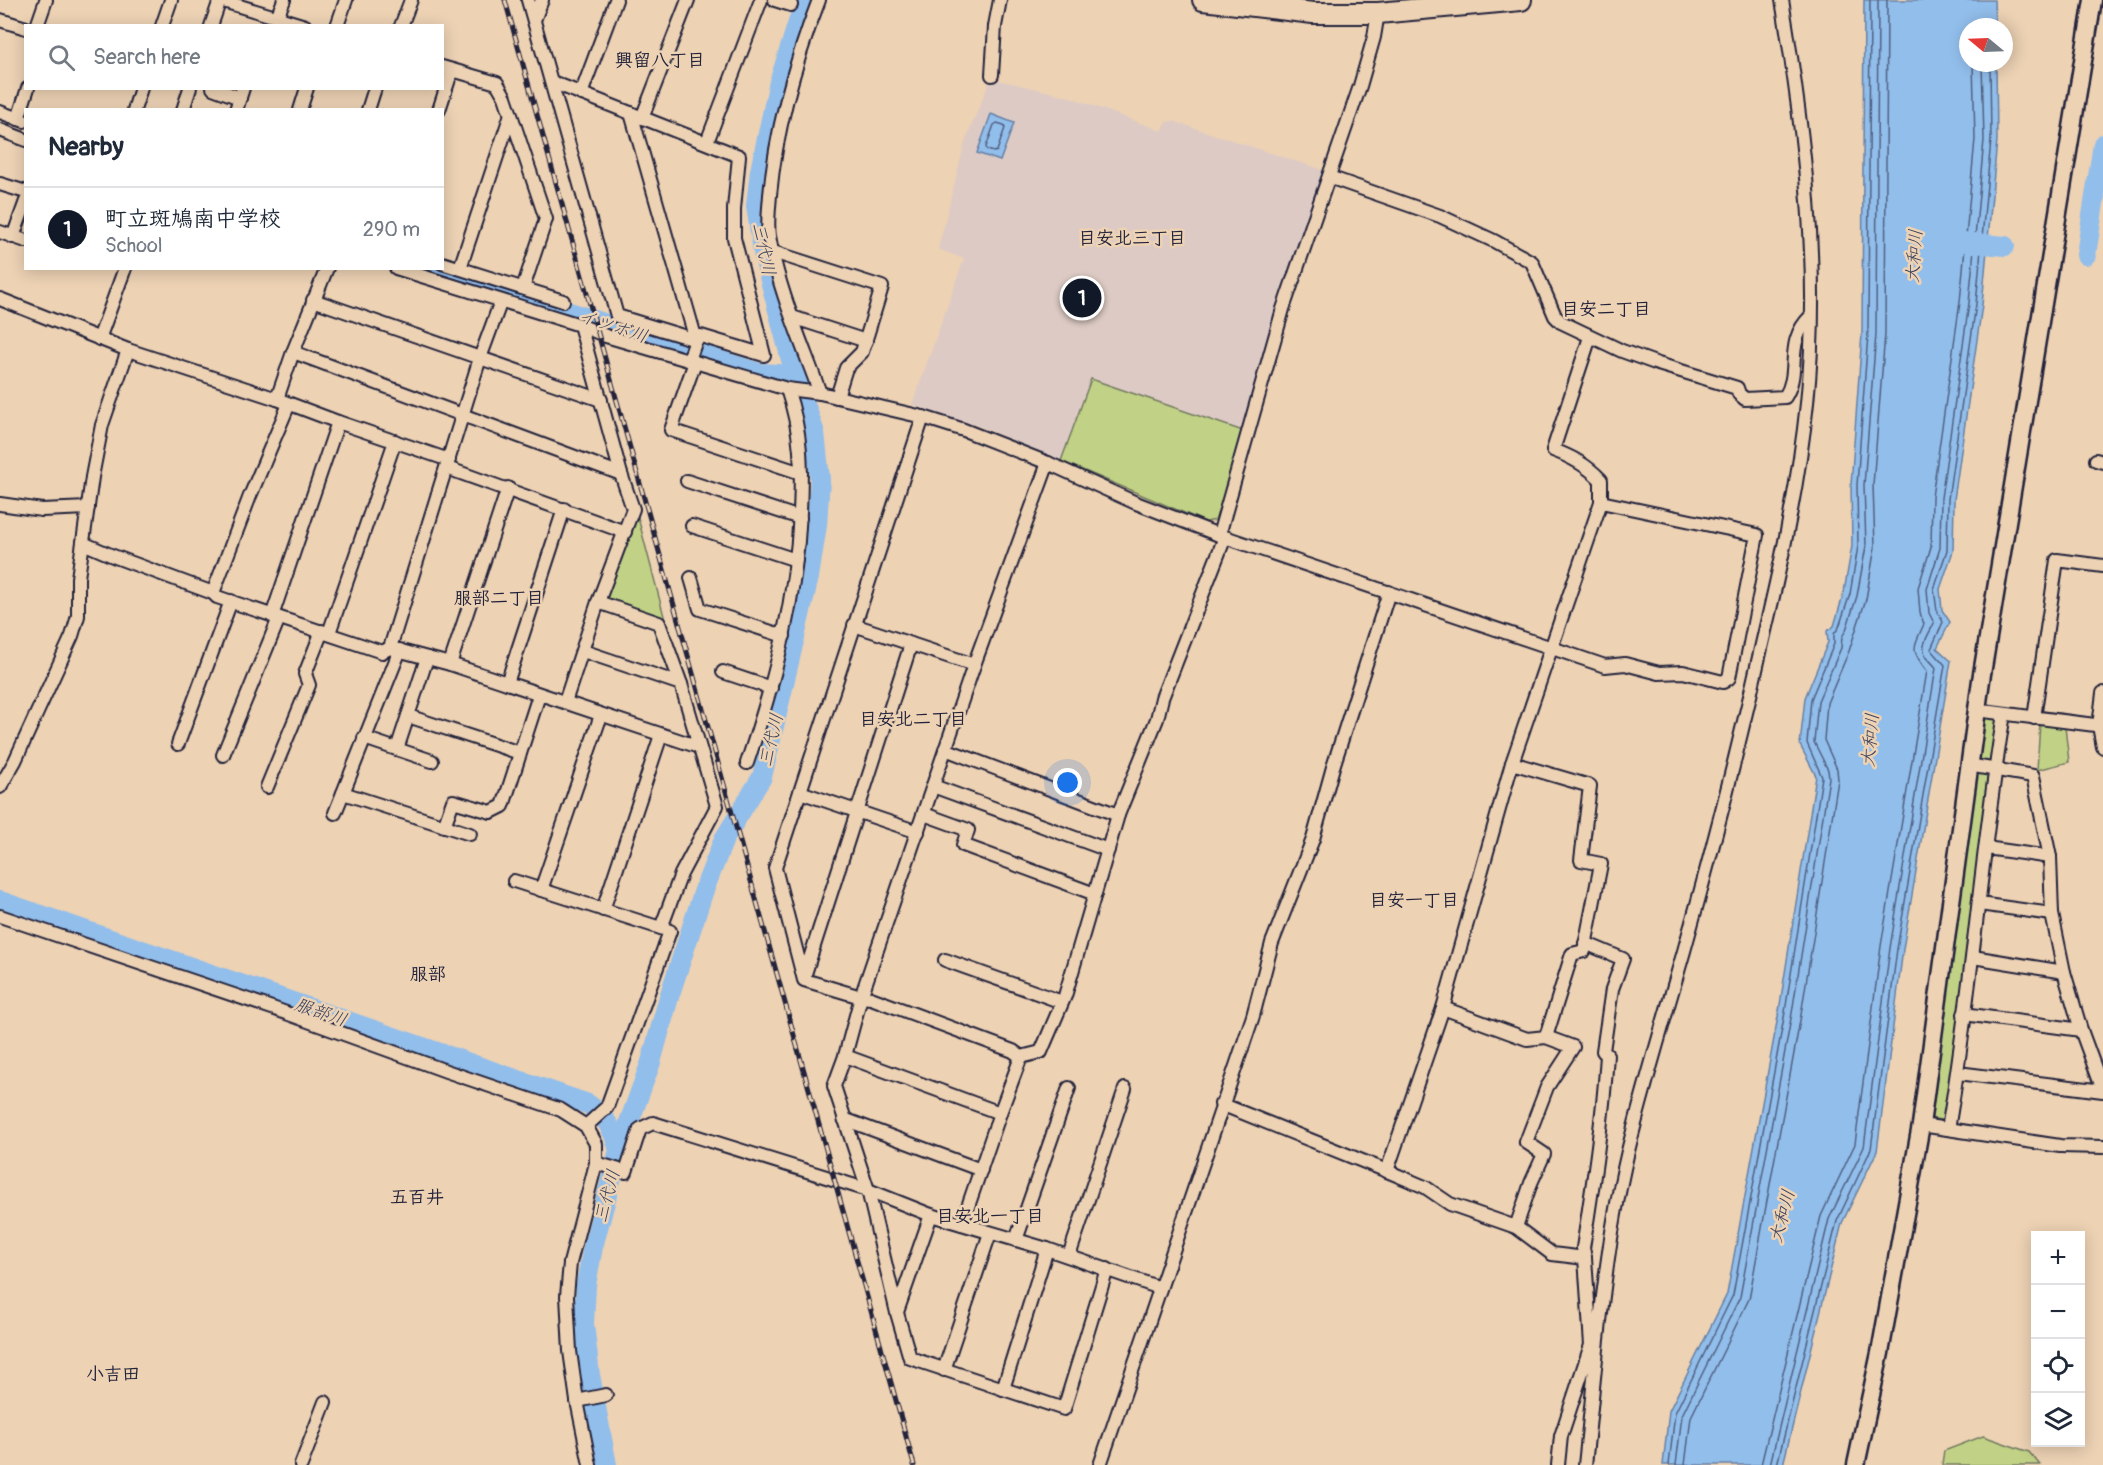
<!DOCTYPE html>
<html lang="en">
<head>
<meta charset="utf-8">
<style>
	:root { --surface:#fff; --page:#f6f6f7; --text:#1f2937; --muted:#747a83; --line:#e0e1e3; --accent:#111827 }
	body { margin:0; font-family:Pangolin,"Klee One",sans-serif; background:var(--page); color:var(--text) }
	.controls { position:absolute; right:18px; bottom:18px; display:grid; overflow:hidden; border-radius:0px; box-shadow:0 3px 15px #0003 }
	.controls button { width:54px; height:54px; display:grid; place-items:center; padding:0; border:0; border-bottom:2px solid var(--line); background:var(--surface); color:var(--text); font:30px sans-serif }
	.compass { position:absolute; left:1959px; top:18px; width:54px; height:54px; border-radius:50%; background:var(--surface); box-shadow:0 3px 15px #0003; rotate:289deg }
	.you { position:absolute; left:1068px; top:783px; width:21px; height:21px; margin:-15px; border:4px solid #fff; border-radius:50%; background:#1a73e8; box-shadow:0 0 0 9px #1a73e833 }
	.badge { display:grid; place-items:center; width:39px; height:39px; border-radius:50%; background:var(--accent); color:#fff; font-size:20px; font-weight:700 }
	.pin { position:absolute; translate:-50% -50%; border:3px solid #fff; box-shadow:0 2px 6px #0006 }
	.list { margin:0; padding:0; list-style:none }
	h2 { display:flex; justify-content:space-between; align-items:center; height:78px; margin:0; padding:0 24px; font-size:26px }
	h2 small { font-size:20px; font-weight:400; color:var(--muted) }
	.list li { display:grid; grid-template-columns:39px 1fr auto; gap:18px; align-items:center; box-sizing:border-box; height:84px; padding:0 24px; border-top:2px solid var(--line) }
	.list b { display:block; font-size:22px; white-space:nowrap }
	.list p { margin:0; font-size:20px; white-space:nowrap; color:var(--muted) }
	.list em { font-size:20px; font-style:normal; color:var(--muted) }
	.icon { flex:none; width:33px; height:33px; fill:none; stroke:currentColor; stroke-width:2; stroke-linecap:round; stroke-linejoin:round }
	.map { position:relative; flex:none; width:2103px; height:1465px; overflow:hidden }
	.search { position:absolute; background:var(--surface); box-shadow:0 3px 15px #0003; left:24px; top:24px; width:420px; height:66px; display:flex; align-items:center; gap:15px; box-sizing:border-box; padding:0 21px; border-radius:0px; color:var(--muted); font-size:22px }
	.panel { position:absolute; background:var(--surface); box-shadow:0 3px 15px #0003; left:24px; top:108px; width:420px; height:162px; border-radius:0px }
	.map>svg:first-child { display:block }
	.built { fill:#ddcac4 }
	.green { fill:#c1d286; stroke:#727a60; stroke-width:1.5 }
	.water { fill:#92beeb; stroke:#6580a5; stroke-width:1.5 }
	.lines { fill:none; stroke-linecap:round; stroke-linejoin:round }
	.shore { stroke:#4f6081; stroke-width:1.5 }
	.river { stroke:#92beeb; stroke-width:20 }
	.street-casing { stroke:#22223b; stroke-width:16 }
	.secondary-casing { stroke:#22223b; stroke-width:21 }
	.primary-casing { stroke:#22223b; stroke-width:24 }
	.street { stroke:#edd2b4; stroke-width:12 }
	.secondary { stroke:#edd2b4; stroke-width:16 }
	.primary { stroke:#edd2b4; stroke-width:20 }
	.rail-casing { stroke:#22223b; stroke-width:5 }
	.rail { stroke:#edd2b4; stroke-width:3; stroke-dasharray:9; stroke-linecap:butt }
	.labels { text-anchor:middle; stroke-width:5; stroke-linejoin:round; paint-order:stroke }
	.neighbourhood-label { font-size:18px; font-weight:bold; fill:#22223b; stroke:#edd2b4 }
	.water-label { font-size:18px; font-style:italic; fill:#38415e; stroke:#edd2b4 }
</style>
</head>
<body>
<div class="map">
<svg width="2103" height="1465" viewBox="0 0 2103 1465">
	<rect width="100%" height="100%" fill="#edd2b4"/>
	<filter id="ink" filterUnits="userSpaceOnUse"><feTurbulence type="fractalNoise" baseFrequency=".0167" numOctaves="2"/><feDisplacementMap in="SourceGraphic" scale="12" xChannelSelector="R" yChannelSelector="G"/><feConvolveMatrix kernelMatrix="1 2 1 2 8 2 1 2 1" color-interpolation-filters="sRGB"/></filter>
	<g filter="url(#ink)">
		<path class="built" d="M998 80 1067 96 1162 131 1166 122 1173 121 1323 170 1324 175 1243 431 1091 379 1061 461 978 426 912 405 964 259 938 249 965 142 989 83Z"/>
		<g class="green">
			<path d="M1091 379 1243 431 1216 520 1206 522 1061 461Z"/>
			<path d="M636 510 665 620 604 598Z"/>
			<path d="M1984 716 1997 718 1990 763 1978 761Z"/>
			<path d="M2040 723 2065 727 2069 762 2037 770Z"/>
			<path d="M1977 771 1990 773 1946 1121 1930 1118 1928 1114Z"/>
			<path d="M1983 1436 2029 1452 2040 1465H1942L1944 1451Z"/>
		</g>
		<g class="water">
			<path d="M1864 0H1994L1995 27H1968V63H1996L1997 140 1982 305 1954 500 1953 551 1940 589 1942 610 1950 622 1937 648 1951 661 1903 949 1877 1151 1842 1223 1783 1465H1663L1669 1411 1727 1294 1779 1011 1816 776 1800 745 1805 698 1828 642 1827 631 1834 626 1844 592 1852 546 1851 485 1862 334Z"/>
			<path d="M991 114 1014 123 1000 161 977 153Z"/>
		</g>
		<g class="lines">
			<g class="shore">
				<path d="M997 123 1004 125 1005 128 997 151 994 152 987 150 986 147 994 125Z"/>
				<path d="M1669 1465 1675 1413 1733 1295 1785 1012 1822 777 1807 743 1811 699 1834 644V634L1839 627 1850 594 1858 546 1857 485 1868 334 1870 0"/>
				<path d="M1676 1465 1682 1415 1740 1297 1792 1013 1829 778 1828 770 1814 742 1818 701 1841 648 1842 637 1846 630 1857 596 1866 546 1864 485 1876 334 1878 0"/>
				<path d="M1685 1465 1691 1417 1749 1299 1801 1015 1838 780 1837 769 1824 740 1827 703 1849 651 1866 599 1875 547 1873 485 1885 334 1887 0"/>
				<path d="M1761 1465 1821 1216 1855 1144 1881 946 1927 671C1910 649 1913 649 1924 624L1920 613 1918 588 1931 547 1932 497 1960 302 1975 139 1973 63"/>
				<path d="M1770 1465 1829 1219 1864 1147 1890 948 1936 668C1934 664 1929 661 1926 656 1919 646 1930 633 1934 623L1929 613 1927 589 1940 548 1941 498 1969 303 1984 140 1982 63"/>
				<path d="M1777 1465 1837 1221 1871 1149 1897 949 1945 665 1931 649 1943 622 1937 611 1934 589 1947 550 1948 499 1976 304 1991 140 1990 63"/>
			</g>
			<g class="river">
				<path d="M1963 242 2005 246"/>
				<path d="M2086 255 2103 144"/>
				<path d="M433 268 759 373 795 375"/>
				<path d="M0 901 588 1104C606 1116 613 1130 619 1150"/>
				<path d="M607 1465 590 1375 584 1324 586 1285 593 1247 619 1150 651 1062 669 997 704 890 724 839 762 777 809 577 817 525 820 479 815 433 795 375 764 257 756 206 760 171 778 86 805 0"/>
			</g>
			<g class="street-casing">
				<g id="street">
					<path d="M220 0 305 26"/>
					<path d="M528 0 617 316 696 340 701 336 764 355 734 238V209L739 156 552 82"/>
					<path d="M775 0 791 5"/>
					<path d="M819 0C795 62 776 129 770 195 769 209 767 223 769 236 778 289 802 343 820 393"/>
					<path d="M277 17 284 0"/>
					<path d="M0 20 26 28"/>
					<path d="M534 20 542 0"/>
					<path d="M37 26 46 0"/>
					<path d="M162 26 171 0"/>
					<path d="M211 26 220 0"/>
					<path d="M337 26 346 0"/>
					<path d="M401 26 411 0"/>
					<path d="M442 67 497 83 505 97 546 219 523 288"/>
					<path d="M992 75 995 26 1000 0"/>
					<path d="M213 88 240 98"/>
					<path d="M581 94 616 0"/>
					<path d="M134 110 141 88"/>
					<path d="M183 110 190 88"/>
					<path d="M236 110 243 88"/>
					<path d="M300 110 307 88"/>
					<path d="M368 110 375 88"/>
					<path d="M439 110 452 70"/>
					<path d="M0 112 24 121"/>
					<path d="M631 113 696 340 689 360"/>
					<path d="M642 118 688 0"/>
					<path d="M18 119 28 88"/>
					<path d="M0 130 26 140"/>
					<path d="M707 142 761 0"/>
					<path d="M1329 177 1440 216 1494 241 1532 262 1555 316 1561 322 1622 351 1658 364 1737 388 1739 394 1745 399 1785 397C1802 370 1783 343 1811 316"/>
					<path d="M0 184 26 192"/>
					<path d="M0 232 26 241"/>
					<path d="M13 237 26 201"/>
					<path d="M773 252 882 287 862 352 846 368 837 397"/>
					<path d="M442 263 563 301"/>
					<path d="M396 268 580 325 606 336 787 389 820 393 923 417 964 430 1048 463 1136 503 1219 535 1605 666 1625 664 1659 673 1683 672 1723 682 1729 678 1757 535 1601 502"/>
					<path d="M460 268 511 114"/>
					<path d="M0 299 128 350 277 399 338 422 449 460"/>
					<path d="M313 300 601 400"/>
					<path d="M792 317 866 341"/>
					<path d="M99 339 125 268"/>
					<path d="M293 352 621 474"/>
					<path d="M695 362 671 430 801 473"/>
					<path d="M277 399 293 352 327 268"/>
					<path d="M923 417 775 868 804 980 861 997 871 998 1013 1051 1021 1057 1041 1052 1065 996 1118 815 1157 719 1162 698 1225 537"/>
					<path d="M2096 460 2103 462"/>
					<path d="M1048 463 974 665 861 997 845 1056 834 1086 868 1190 897 1313 910 1358 1064 1409 1107 1269"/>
					<path d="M447 468 625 532"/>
					<path d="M687 481 800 518"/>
					<path d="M0 504 42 510 88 508"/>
					<path d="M692 526 796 560"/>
					<path d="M1219 535 1283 309 1360 86 1374 37 1378 13"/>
					<path d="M83 543 113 556 213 593 217 597 382 652 390 648 450 664 699 747"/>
					<path d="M691 578 700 609 784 636"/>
					<path d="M213 593 250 496 289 404"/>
					<path d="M598 602 659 623 681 684 717 806 681 874 661 928"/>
					<path d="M272 616 338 422"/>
					<path d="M854 625 974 665"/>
					<path d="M329 633 395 441"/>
					<path d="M390 648 480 358 501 301"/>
					<path d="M583 651 681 684"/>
					<path d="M450 664 508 488"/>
					<path d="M723 672 771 688"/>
					<path d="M507 683 564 509"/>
					<path d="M2103 693 2099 726 2103 747"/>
					<path d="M565 702 598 602 633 509 621 474 580 325"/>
					<path d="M1976 710 2103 726"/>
					<path d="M408 716 520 753"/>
					<path d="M2034 718 2057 560 2103 566"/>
					<path d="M364 738 432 761"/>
					<path d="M178 744 231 601"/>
					<path d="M397 749 427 658"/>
					<path d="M945 749 1118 815"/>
					<path d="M223 755 279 618"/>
					<path d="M747 763C775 681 796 599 800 512 802 466 802 433 787 389"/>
					<path d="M1512 763 1590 786 1581 860 1601 864 1584 951 1572 954 1546 1037"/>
					<path d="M1968 765 2033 776 2050 857 2052 914 2064 972 2081 1030 2103 1090"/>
					<path d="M933 786 1108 850"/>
					<path d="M0 787 15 761 72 636 78 616V578L92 477 102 425 128 350"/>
					<path d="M267 787 309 685 305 674 322 631"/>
					<path d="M800 792 918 832"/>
					<path d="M343 793 470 834"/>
					<path d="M335 813 400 650"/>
					<path d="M924 814 968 830 963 845 1095 894"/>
					<path d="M444 826 453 801 491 812 503 806 539 695"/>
					<path d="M1986 848 2050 857"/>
					<path d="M514 881 670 931 607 1107 586 1126"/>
					<path d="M541 890 601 715"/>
					<path d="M1979 904 2052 914"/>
					<path d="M603 910 661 735"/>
					<path d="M0 916 275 1009 446 1071 561 1110 586 1126 596 1144V1163L570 1263 567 1296 570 1351 577 1401 590 1465"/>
					<path d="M1973 957 2064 972"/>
					<path d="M945 960 1062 1002"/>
					<path d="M804 977 911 644"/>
					<path d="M1443 1008 1527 1039 1546 1037 1573 1047 1547 1087 1526 1142 1544 1154 1531 1183 1516 1227"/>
					<path d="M1964 1014 2081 1030"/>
					<path d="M845 1056 1000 1113"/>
					<path d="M1958 1073 2103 1091"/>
					<path d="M1221 1104 1387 1171 1425 1187 1450 1204 1516 1227 1552 1254 1585 1258 1591 1345 1561 1436 1558 1465"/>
					<path d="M844 1119 981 1170"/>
					<path d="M1921 1125 2060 1146 2103 1147"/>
					<path d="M1948 1129C1972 991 1981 851 2004 714"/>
					<path d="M596 1163 626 1172 640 1129 653 1123 868 1190 931 1215 1047 1249 1160 1288"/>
					<path d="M1387 1171 1443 1008 1512 763 1601 502V480C1587 465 1572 457 1553 450L1590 337"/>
					<path d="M962 1224 1000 1113 1021 1057"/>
					<path d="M1016 1240 1069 1088"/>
					<path d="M1069 1256 1125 1089"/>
					<path d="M1585 1258 1583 1248C1593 1184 1603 1120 1607 1055L1603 1051 1612 989 1623 959 1585 943"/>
					<path d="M897 1312 931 1215"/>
					<path d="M944 1370 990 1233"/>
					<path d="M1003 1389 1047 1249"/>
					<path d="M577 1401 606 1395"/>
					<path d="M301 1465 325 1402"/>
					<path d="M1100 1465 1253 1016 1272 943 1313 839 1333 767 1389 592"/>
					<path d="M1585 1465C1597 1356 1604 1245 1631 1139 1647 1076 1666 1013 1684 951 1714 845 1741 738 1765 631 1783 555 1799 480 1807 403 1821 268 1804 133 1782 0"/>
				</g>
			</g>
			<g class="secondary-casing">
				<path id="secondary" d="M1856 1465 1880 1353 1921 1125 1981 680 2093 0"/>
			</g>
			<g class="primary-casing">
				<path id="primary" d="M1203 0 1313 13H1378L1521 0"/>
			</g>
			<use href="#street" class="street"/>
			<use href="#secondary" class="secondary"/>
			<use href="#primary" class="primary"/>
			<g class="rail-casing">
				<path id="rail" d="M505 0 914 1465"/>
			</g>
			<use href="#rail" class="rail"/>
		</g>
	</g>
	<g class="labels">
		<g class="neighbourhood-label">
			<text x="660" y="66">興留八丁目</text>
			<text x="1132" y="244">目安北三丁目</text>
			<text x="1606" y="315">目安二丁目</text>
			<text x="499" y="604">服部二丁目</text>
			<text x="913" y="725">目安北二丁目</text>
			<text x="1414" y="906">目安一丁目</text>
			<text x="428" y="980">服部</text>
			<text x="417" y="1203">五百井</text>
			<text x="990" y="1222">目安北一丁目</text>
			<text x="113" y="1380">小吉田</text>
		</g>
		<g class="water-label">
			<text transform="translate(764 249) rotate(78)" y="6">三代川</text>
			<text transform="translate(1914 256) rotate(-86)" y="6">大和川</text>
			<text transform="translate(613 326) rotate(18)" y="6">イツボ川</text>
			<text transform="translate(771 740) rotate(-77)" y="6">三代川</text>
			<text transform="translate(1870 740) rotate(-85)" y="6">大和川</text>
			<text transform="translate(321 1012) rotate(19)" y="6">服部川</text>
			<text transform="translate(607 1196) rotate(-75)" y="6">三代川</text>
			<text transform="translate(1782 1216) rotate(-75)" y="6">大和川</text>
		</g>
	</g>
</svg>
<div class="controls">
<button>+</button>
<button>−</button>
<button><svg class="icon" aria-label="locate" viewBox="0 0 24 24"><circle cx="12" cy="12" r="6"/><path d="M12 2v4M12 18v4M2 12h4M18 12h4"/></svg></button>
<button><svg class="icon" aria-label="layers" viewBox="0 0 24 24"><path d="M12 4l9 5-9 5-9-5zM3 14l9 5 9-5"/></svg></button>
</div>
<svg class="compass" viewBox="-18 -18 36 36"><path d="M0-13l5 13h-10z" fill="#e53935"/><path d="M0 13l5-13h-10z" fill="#747a83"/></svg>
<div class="you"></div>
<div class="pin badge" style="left:1082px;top:298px">1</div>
<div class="search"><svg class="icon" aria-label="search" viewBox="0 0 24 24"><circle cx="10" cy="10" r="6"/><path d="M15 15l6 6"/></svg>Search here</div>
<section class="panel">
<h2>Nearby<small></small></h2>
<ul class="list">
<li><span class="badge">1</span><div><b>町立斑鳩南中学校</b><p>School</p></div><em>290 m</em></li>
</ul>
</section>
</div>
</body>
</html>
